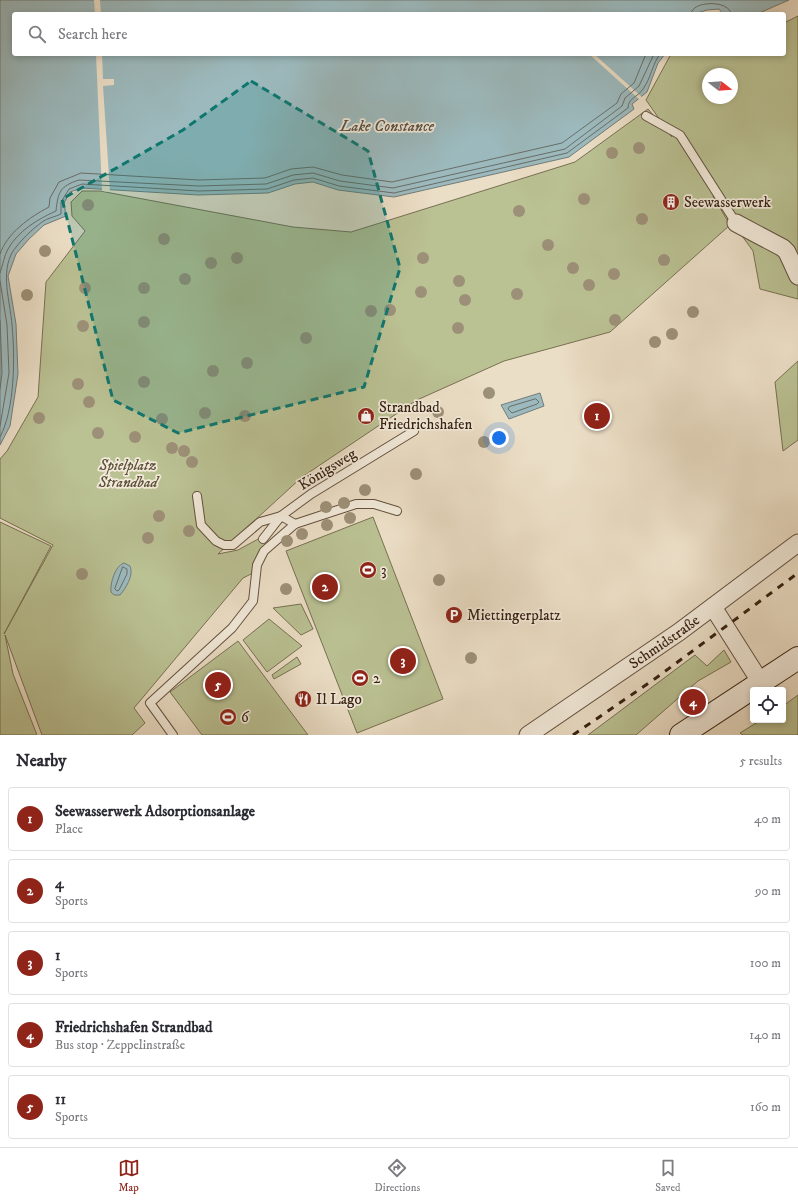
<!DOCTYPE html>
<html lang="en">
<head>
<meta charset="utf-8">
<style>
	:root { --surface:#fff; --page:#f7f7f7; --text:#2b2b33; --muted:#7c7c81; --line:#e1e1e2; --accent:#8f2418 }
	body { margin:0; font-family:"IM FELL DW Pica",serif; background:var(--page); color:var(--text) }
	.controls { position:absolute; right:12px; bottom:12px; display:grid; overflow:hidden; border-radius:4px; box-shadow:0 2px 6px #0003 }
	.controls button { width:36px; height:36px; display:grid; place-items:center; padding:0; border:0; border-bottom:1px solid var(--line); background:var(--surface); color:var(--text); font:20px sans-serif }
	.compass { position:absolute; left:702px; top:68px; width:36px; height:36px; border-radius:50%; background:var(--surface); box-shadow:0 2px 6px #0003; rotate:107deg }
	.you { position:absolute; left:499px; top:438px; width:14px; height:14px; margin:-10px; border:3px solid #fff; border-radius:50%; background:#1a73e8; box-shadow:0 0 0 6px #1a73e833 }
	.badge { display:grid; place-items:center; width:26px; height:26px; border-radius:50%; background:var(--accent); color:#fff; font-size:13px; font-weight:700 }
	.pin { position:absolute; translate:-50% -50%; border:2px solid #fff; box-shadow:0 1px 4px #0006 }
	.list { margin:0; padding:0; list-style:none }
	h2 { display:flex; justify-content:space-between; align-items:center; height:52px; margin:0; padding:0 16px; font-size:17px }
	h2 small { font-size:13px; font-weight:400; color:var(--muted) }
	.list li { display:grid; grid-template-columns:26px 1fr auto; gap:12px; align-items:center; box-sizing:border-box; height:64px; margin:0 8px 8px; padding:0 8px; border:1px solid var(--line); border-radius:4px }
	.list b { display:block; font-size:15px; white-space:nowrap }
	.list p { margin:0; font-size:13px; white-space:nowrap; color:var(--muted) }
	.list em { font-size:13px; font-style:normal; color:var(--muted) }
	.icon { flex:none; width:22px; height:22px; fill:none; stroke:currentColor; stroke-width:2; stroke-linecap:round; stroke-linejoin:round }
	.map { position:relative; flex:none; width:798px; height:735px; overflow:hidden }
	.search { position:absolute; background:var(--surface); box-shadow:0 2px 6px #0003; left:12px; right:12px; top:12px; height:44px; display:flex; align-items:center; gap:10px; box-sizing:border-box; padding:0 14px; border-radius:4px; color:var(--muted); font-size:15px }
	.sheet { height:412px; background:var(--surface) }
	nav { display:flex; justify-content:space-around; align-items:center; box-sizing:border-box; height:56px; border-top:1px solid var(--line); background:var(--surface); font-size:11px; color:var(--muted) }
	nav a { display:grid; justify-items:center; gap:2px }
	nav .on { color:var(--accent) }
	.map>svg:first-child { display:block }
	.green { fill:#bac193; stroke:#787052; fill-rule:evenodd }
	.water { fill:#9cbabe; stroke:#737c79 }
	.pier { fill:#ebdec6 }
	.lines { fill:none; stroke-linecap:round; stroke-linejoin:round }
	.shore { stroke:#696d68; stroke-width:1 }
	.lane-casing { stroke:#63503f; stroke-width:10 }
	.street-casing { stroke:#63503f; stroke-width:19 }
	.secondary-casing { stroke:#362012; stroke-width:24 }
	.lane { stroke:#f2eada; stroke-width:8 }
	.street { stroke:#f2eada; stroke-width:17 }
	.secondary { stroke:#f2eada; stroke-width:22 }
	.rail { stroke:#362012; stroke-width:3; stroke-dasharray:7 7; stroke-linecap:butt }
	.tree { fill:#9d9078 }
	.marked { fill:#0f766e; fill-opacity:0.2; stroke:#0f766e; stroke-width:3; stroke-dasharray:8 5; stroke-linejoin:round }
	.labels { text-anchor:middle; stroke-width:3.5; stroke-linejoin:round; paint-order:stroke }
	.poi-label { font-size:15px; fill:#362012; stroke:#f2eada; text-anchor:start }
	.park-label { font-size:15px; font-style:italic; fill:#5e5039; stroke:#f2eada }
	.street-label { font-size:15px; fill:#362012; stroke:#f2eada }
	.water-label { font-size:16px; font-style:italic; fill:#554e46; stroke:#f2eada }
</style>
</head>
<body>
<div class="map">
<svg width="798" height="735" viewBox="0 0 798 735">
	<rect width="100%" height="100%" fill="#ebdec6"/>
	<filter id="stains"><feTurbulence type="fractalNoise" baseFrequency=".005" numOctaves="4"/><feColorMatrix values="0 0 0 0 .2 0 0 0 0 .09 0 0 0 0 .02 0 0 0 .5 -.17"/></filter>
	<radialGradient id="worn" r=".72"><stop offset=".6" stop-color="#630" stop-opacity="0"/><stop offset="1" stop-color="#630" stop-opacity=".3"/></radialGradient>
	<g class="green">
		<path d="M798 16V299L760 289 753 251 713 196 730 225 610 332 504 361 417 400 302 477 218 554 238 550 260 538 265 545 253 573 243 578 134 708 145 723 132 735H42L5 635 13 674 37 735H0V522L51 546 4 634 53 545 0 518V459L7 451 38 397 46 282 85 231 72 216 71 202 82 191H100L293 227 351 232 575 162 648 109 672 137 646 100 671 54H784V23ZM708 74H732V98H708Z"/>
		<path d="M798 361V440L783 451 775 382Z"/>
		<path d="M373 517 443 699 357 733 286 551Z"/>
		<path d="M301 604 313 629 301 635 273 608Z"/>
		<path d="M269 619 302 646 267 672 243 640Z"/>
		<path d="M238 641 308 735H202L170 692Z"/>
		<path d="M724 650 731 662 698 681 636 735H588L695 655 707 666Z"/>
		<path d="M297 657 301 664 274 679 272 675Z"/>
		<path d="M798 695V735H743L740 733 761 720H783V706Z"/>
	</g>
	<g class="water">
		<path d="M0 0H789L757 14H723L719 9 707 10 694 14H14V54H665L658 63 647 92 632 104 634 109 569 157 394 197 338 190 313 182 295 184 268 193 198 195 82 188 70 192 64 203 66 216 44 225 29 239 16 254 8 276 16 324 18 374 10 426 0 445Z"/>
		<path d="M540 393 544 406 509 419 501 405Z"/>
		<path d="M124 563 130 566C134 575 126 588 120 595H114L111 592C110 583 115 566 124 563Z"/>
	</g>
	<g class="pier">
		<path d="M94 0H100L101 14H95Z"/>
		<path d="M96 54H102L103 79H114V85L103 86 110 192 102 191Z"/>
		<path d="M589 54H594L643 98 640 100Z"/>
	</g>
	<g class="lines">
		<g class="shore">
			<path d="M691 14C692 0 730 0 731 14"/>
			<path d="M0 254C7 233 30 217 49 207L50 198 59 182 81 173 199 180 265 178 291 169 313 167 342 175 392 182 562 143 617 103 621 94 634 83 646 54"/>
			<path d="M0 273C3 265 4 256 8 249 18 231 38 219 56 211 58 192 60 186 79 180L199 186 266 184 293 175 313 173 340 181 393 188 565 149 622 106 625 98 639 86 654 54"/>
			<path d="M0 281 7 325 9 373 0 426"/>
			<path d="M0 320 2 373 0 389"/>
			<path d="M536 399 539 402 537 404 512 413 508 409 509 407Z"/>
			<path d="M0 437C15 409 15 357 12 325 10 300 0 273 13 251 21 240 31 230 42 222 47 218 55 217 61 214V202L69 189 82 184 199 191 267 189 294 180 313 178 339 186 394 193 567 153 628 108C628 98 638 97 643 89 651 78 652 65 660 54"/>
			<path d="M123 567 127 569V574L119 590 117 591 115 589Z"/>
		</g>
		<g class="lane-casing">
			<g id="lane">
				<path d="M646 116 680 135 736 223"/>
				<path d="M197 496 201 525 216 541 224 545H233L260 522 281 516 295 524"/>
				<path d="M263 539 281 516 311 494 414 431"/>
				<path d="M173 735 150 703 232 628 253 601 257 565 264 551 295 524 356 504H374L397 511"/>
			</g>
		</g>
		<g class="street-casing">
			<g id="street">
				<path d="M736 223 783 248 787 252 798 276"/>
				<path d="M713 607 756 675 760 684"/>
				<path id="s1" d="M528 735 679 632 798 543"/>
			</g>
		</g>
		<g class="secondary-casing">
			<path id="secondary" d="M681 735 798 658"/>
		</g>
		<use href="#lane" class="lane"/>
		<use href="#street" class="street"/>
		<use href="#secondary" class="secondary"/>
		<path class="rail" d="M573 735 656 678 798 573"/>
	</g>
	<g class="tree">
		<circle cx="639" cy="148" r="6"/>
		<circle cx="612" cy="153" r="6"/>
		<circle cx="584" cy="199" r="6"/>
		<circle cx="88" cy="205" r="6"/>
		<circle cx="519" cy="211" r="6"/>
		<circle cx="642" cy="219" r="6"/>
		<circle cx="164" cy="239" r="6"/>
		<circle cx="548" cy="245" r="6"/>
		<circle cx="45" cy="251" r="6"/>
		<circle cx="237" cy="258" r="6"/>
		<circle cx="423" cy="258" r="6"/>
		<circle cx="664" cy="260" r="6"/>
		<circle cx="211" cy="263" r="6"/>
		<circle cx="573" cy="268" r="6"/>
		<circle cx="614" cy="274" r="6"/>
		<circle cx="185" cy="279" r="6"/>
		<circle cx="459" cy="281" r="6"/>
		<circle cx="589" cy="285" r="6"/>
		<circle cx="85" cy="288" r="6"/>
		<circle cx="144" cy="288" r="6"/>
		<circle cx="421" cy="292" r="6"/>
		<circle cx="517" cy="294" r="6"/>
		<circle cx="27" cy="295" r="6"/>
		<circle cx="465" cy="300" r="6"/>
		<circle cx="390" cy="310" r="6"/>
		<circle cx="371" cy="311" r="6"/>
		<circle cx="693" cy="312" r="6"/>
		<circle cx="615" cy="320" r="6"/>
		<circle cx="144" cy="322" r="6"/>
		<circle cx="83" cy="326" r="6"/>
		<circle cx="458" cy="328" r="6"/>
		<circle cx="672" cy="334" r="6"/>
		<circle cx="306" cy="338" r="6"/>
		<circle cx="655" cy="342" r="6"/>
		<circle cx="247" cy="363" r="6"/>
		<circle cx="213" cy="371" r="6"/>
		<circle cx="144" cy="382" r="6"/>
		<circle cx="78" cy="384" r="6"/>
		<circle cx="489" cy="393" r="6"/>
		<circle cx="89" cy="402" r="6"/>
		<circle cx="438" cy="412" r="6"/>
		<circle cx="205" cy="413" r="6"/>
		<circle cx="245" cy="416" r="6"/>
		<circle cx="39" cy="418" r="6"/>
		<circle cx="162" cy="419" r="6"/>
		<circle cx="98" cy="433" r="6"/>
		<circle cx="135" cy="437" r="6"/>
		<circle cx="484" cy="442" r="6"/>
		<circle cx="172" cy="448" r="6"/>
		<circle cx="184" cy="451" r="6"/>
		<circle cx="192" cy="462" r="6"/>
		<circle cx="416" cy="474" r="6"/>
		<circle cx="365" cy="490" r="6"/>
		<circle cx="344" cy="503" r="6"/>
		<circle cx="326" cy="507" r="6"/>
		<circle cx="159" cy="516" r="6"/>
		<circle cx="350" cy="518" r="6"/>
		<circle cx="327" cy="525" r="6"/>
		<circle cx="189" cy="531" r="6"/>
		<circle cx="302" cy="534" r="6"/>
		<circle cx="148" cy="538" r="6"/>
		<circle cx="287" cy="541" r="6"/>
		<circle cx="82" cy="574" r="6"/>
		<circle cx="439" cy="580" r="6"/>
		<circle cx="286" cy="589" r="6"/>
		<circle cx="471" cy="658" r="6"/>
	</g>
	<path class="marked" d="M251 81 368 151 400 268 364 387 178 433 113 400 62 199 183 130Z"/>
	<defs>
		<g id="building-disc" transform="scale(0.9)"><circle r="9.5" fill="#8f2418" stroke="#f2eada"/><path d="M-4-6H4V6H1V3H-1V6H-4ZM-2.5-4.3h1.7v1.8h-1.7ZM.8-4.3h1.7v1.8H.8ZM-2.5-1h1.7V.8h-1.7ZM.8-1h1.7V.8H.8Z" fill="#fff"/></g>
		<g id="shop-disc" transform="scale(0.9)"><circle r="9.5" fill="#8f2418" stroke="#f2eada"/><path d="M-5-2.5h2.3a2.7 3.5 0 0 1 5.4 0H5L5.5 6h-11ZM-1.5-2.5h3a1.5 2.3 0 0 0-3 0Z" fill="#fff"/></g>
		<g id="stadium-disc" transform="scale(0.9)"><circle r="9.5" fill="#8f2418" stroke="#f2eada"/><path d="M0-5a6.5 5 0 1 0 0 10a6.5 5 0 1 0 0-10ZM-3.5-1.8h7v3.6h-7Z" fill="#fff"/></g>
		<g id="parking-disc" transform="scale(0.9)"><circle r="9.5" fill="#8f2418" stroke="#f2eada"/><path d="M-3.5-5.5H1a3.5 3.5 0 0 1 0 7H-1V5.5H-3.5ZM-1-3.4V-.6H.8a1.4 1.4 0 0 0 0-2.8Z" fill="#fff"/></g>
		<g id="restaurant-disc" transform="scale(0.9)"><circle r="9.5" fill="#8f2418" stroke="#f2eada"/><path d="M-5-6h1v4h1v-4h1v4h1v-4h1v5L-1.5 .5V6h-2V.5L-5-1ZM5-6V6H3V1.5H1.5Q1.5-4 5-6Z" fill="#fff"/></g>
	</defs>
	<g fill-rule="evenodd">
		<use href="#building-disc" x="671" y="202"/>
		<use href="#shop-disc" x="366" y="416"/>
		<use href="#stadium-disc" x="368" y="570"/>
		<use href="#parking-disc" x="454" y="615"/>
		<use href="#stadium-disc" x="360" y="678"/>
		<use href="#restaurant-disc" x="303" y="699"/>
		<use href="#stadium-disc" x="228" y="717"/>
	</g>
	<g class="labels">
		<g class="poi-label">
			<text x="684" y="207">Seewasserwerk</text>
			<text x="379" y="412">Strandbad<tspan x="379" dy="17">Friedrichshafen</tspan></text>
			<text x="381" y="575">3</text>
			<text x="467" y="620">Miettingerplatz</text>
			<text x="373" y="683">2</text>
			<text x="316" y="704">Il Lago</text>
			<text x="241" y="722">6</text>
		</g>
		<g class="park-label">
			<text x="128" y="470">Spielplatz<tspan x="128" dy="17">Strandbad</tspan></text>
		</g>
		<g class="street-label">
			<text transform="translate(327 469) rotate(-32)" y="5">Königsweg</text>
			<text dy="5" stroke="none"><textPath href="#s1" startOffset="165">Schmidstraße</textPath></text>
		</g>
		<g class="water-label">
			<text x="387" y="131">Lake Constance</text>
		</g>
	</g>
	<rect width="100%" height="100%" filter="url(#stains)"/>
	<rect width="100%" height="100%" fill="url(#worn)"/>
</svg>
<div class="controls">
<button><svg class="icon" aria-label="locate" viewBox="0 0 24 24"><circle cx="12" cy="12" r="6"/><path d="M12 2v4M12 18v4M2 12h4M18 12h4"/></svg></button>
</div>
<svg class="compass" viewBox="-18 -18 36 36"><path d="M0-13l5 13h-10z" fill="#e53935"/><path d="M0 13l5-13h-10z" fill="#7c7c81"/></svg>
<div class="you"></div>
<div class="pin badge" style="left:597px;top:416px">1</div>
<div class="pin badge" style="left:325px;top:587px">2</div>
<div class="pin badge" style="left:403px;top:661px">3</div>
<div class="pin badge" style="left:693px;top:702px">4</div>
<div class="pin badge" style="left:218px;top:685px">5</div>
<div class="search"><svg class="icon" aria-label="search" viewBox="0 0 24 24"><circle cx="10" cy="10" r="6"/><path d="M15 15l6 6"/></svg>Search here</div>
</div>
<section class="sheet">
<h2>Nearby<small>5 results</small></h2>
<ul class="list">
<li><span class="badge">1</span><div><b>Seewasserwerk Adsorptionsanlage</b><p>Place</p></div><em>40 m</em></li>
<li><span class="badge">2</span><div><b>4</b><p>Sports</p></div><em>90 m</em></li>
<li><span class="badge">3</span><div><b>1</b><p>Sports</p></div><em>100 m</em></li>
<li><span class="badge">4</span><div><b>Friedrichshafen Strandbad</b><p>Bus stop · Zeppelinstraße</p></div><em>140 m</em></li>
<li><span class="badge">5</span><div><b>11</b><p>Sports</p></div><em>160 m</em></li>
</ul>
</section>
<nav>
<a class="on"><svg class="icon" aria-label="map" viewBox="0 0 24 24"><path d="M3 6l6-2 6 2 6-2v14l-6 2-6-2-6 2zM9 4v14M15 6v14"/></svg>Map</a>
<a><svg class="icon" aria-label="directions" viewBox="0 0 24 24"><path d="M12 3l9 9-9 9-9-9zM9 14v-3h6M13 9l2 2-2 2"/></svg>Directions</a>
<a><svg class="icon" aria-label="saved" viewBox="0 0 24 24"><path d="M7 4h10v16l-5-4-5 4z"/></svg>Saved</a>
</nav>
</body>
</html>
